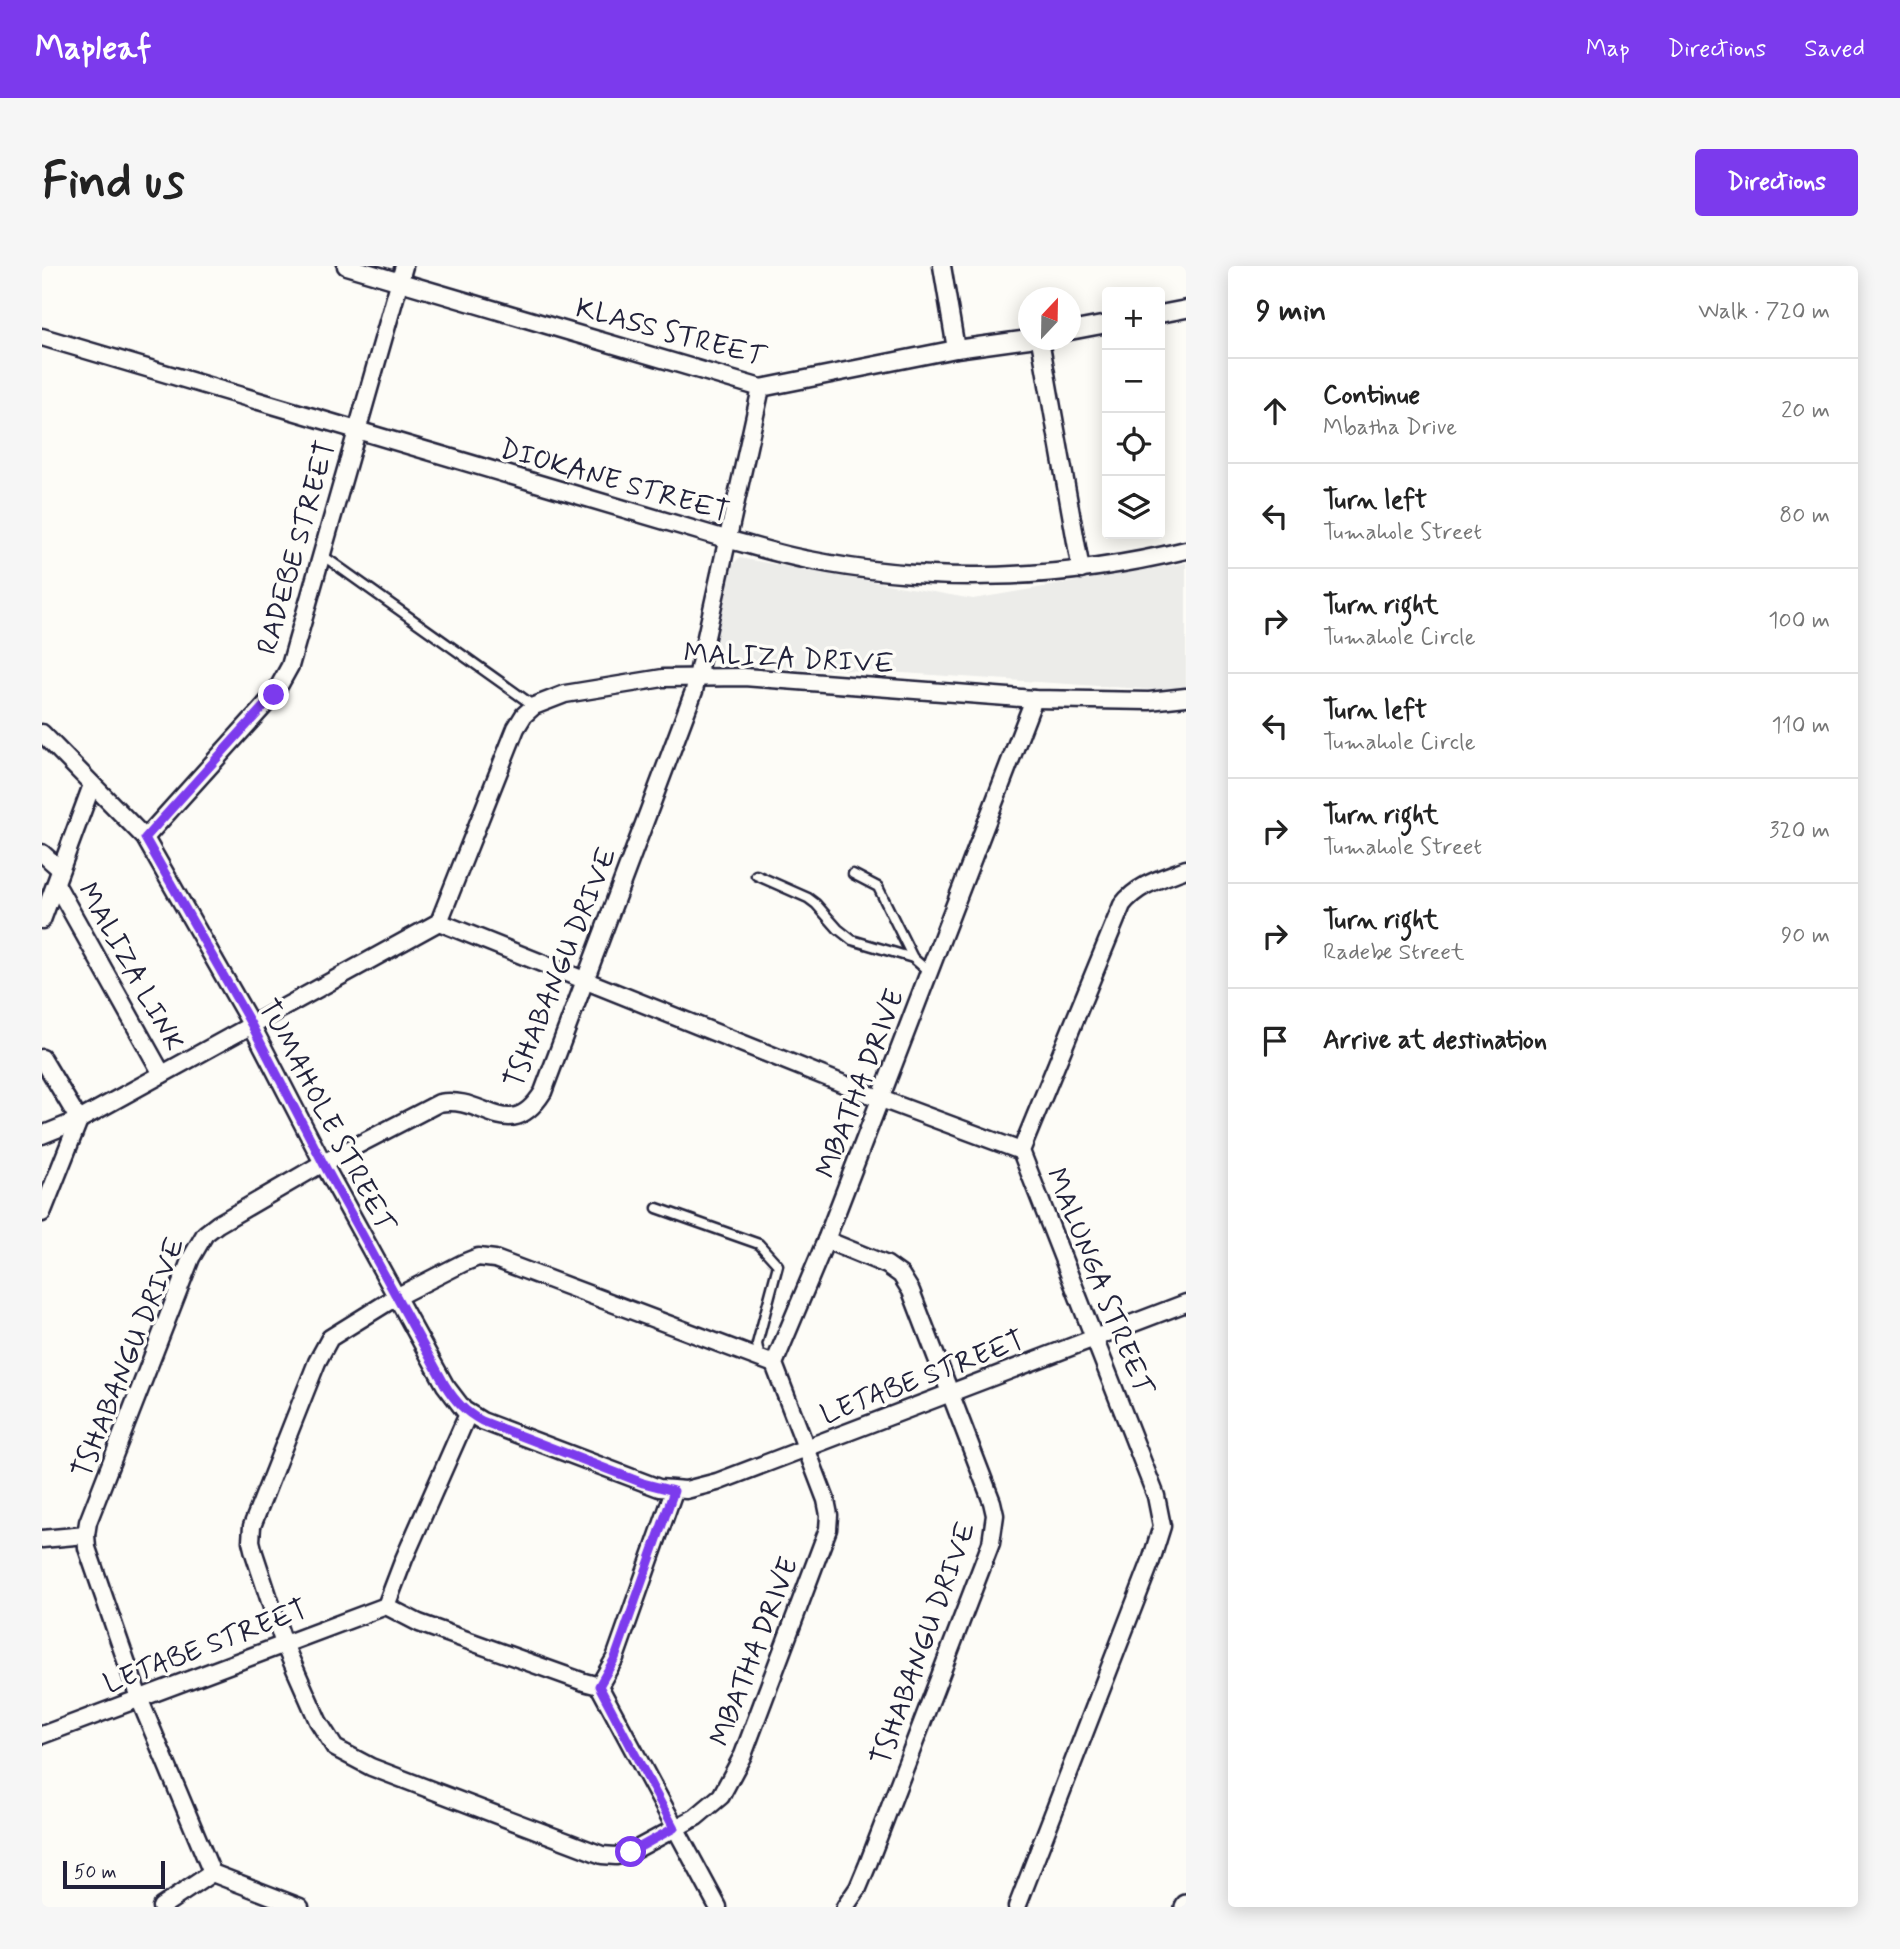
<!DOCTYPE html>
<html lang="en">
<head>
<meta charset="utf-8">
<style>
	:root { --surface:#fff; --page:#f6f6f6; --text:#222; --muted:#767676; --line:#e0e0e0; --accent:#7c3aed }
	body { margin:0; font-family:Mynerve,sans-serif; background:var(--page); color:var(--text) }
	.controls { position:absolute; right:21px; top:21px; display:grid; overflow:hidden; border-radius:7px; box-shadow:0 4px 18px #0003 }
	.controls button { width:63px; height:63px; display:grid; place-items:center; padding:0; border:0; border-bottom:2px solid var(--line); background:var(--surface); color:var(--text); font:35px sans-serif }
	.compass { position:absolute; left:976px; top:21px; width:63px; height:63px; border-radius:50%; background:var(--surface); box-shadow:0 4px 18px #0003; rotate:22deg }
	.scale { position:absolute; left:21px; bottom:18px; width:102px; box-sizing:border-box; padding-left:7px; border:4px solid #22223b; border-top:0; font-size:19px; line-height:24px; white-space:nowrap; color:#22223b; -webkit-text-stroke:5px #fdfcf7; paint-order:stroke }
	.stop { position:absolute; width:21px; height:21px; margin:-16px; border:5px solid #7c3aed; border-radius:50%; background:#fff }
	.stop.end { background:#7c3aed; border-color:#fff; box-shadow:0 2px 7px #0008 }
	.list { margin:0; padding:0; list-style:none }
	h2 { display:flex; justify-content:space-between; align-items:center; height:91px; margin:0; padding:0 28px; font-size:30px }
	h2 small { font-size:23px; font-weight:400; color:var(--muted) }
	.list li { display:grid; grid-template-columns:46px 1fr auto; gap:21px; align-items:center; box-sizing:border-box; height:105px; padding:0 28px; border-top:2px solid var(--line) }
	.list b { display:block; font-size:26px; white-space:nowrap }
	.list p { margin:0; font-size:23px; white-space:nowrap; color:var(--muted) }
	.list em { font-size:23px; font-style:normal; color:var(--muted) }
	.icon { flex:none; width:38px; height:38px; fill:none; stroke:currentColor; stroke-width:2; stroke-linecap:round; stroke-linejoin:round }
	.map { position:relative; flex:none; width:1144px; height:1641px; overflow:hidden; border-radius:7px }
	header { display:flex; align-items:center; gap:42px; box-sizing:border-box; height:98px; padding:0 35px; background:var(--accent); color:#fff }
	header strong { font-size:33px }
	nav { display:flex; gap:38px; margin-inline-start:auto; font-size:24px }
	.intro { display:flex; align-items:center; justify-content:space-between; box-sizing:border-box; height:168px; padding:0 42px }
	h1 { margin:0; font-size:49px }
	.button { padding:18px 32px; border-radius:7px; background:var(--accent); color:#fff; font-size:24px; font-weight:700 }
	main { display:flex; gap:42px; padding:0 42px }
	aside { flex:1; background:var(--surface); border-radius:7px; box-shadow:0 4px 18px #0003 }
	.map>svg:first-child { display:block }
	.built { fill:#ecece9 }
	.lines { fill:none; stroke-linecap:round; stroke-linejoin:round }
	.service-casing { stroke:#22223b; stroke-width:13 }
	.minor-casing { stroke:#22223b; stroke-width:21 }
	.tertiary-casing { stroke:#22223b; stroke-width:24 }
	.service { stroke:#fdfcf7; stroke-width:8 }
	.minor { stroke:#fdfcf7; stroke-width:16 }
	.tertiary { stroke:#fdfcf7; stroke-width:19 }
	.route { stroke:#7c3aed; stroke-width:9 }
	.labels { text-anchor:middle; stroke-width:7; stroke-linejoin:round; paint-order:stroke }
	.street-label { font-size:28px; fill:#22223b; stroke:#fdfcf7 }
</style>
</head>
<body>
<header>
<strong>Mapleaf</strong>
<nav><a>Map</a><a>Directions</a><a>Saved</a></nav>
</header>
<div class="intro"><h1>Find us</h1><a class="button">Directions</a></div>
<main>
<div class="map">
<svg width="1144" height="1641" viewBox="0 0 1144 1641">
	<rect width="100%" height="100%" fill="#fdfcf7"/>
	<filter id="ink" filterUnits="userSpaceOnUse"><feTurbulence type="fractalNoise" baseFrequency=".0143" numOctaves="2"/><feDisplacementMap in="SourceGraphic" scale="14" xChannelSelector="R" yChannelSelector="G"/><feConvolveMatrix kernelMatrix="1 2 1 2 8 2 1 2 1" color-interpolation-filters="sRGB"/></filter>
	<g filter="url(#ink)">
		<path class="built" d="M697 292 931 333 1144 297V420L1132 425 846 406 683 399 672 380 678 350 683 306Z"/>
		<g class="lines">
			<g class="service-casing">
				<g id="service">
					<path d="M280 289 492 440"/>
					<path d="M811 608 836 621 871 692 887 706"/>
					<path d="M714 609 766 632 774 638 796 663 810 674 871 692"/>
					<path d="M615 942 717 978 736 999 715 1078 718 1093"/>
				</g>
			</g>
			<g class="minor-casing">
				<g id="minor">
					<path d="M304 0 719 122 914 83 987 73"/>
					<path d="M900 0 914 83"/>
					<path d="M1118 48 1144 43"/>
					<path d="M1028 65 1065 58"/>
					<path d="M0 71 684 273C712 280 739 289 767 294 892 319 1021 314 1144 284"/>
					<path d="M998 74 1039 304"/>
					<path d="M0 467 103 572 209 758 281 897 403 1119 422 1144 440 1155 617 1222 644 1224 675 1216 1144 1037"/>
					<path d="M103 572 232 429 248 400 362 0"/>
					<path d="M0 587 18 603"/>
					<path d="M14 618 120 808"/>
					<path d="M0 654 50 519"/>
					<path d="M397 656 839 833 979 885"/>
					<path d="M0 792 37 854"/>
					<path d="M0 869 37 854 397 656 474 462 482 449 492 440 523 428 621 412 702 411 992 433 1107 435 1144 431"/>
					<path d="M0 947 37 854"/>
					<path d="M784 974 845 999 859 1009 869 1025 950 1236 953 1249 949 1277 826 1598 816 1622 803 1641"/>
					<path d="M732 1098 453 993 436 991 421 997 354 1031 288 1072 275 1096 210 1260 209 1275 212 1287 242 1378 276 1455 293 1482 329 1501 560 1589 574 1590 589 1586 654 1551 679 1530 701 1489 786 1263 787 1249 784 1234 732 1098 784 974 992 433"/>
					<path d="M0 1273 44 1269"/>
					<path d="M344 1340 377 1357 542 1416 557 1420"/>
					<path d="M344 1340 362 1293 426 1148"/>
					<path d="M557 1420 676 1641"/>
					<path d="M557 1420 573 1392 632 1225"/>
					<path d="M0 1469 344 1340"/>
					<path d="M119 1641 170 1607"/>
					<path d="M258 1641 170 1607 97 1432 45 1282 44 1269 46 1256 149 992 163 968 176 958 281 897 397 837C442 828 467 880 501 826L652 425 719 122"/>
					<path d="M975 1641 1109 1295 1120 1260 1114 1230 979 885 1080 639C1096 618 1121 612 1144 603"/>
				</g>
			</g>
			<g class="tertiary-casing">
				<path id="tertiary" d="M1143 1641 1144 1639"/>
			</g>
			<use href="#service" class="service"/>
			<use href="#minor" class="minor"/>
			<use href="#tertiary" class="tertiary"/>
		</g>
	</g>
	<g class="lines" filter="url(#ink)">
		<path class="route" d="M232 429 103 572 209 758 281 897 403 1119C413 1135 423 1146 440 1155L601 1217 632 1225 573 1392 557 1420 632 1562 589 1586"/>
	</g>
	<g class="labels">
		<g class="street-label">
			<text transform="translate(629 65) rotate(15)" y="10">KLASS STREET</text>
			<text transform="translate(573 213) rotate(16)" y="10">DIOKANE STREET</text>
			<text transform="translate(253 281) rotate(-74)" y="10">RADEBE STREET</text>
			<text transform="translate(747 391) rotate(3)" y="10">MALIZA DRIVE</text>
			<text transform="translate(90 700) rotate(61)" y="10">MALIZA LINK</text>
			<text transform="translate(517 701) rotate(-68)" y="10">TSHABANGU DRIVE</text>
			<text transform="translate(817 817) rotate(-69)" y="10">MBATHA DRIVE</text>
			<text transform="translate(286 849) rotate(62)" y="10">TUMAHOLE STREET</text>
			<text transform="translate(1059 1015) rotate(68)" y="10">MALUNGA STREET</text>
			<text transform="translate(85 1091) rotate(-68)" y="10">TSHABANGU DRIVE</text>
			<text transform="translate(880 1110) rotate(-21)" y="10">LETABE STREET</text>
			<text transform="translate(880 1377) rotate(-70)" y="10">TSHABANGU DRIVE</text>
			<text transform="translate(163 1379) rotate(-21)" y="10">LETABE STREET</text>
			<text transform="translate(711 1385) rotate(-69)" y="10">MBATHA DRIVE</text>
		</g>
	</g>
</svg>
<div class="controls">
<button>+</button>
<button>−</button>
<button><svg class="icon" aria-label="locate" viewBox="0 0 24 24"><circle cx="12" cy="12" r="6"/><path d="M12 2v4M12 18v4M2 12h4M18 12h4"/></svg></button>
<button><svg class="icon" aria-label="layers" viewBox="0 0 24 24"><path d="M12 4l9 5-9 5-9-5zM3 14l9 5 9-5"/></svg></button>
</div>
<svg class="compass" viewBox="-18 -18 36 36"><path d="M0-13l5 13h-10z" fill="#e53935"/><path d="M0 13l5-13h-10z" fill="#767676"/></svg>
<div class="scale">50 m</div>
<div class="stop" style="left:589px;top:1586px"></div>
<div class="stop end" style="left:232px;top:429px"></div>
</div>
<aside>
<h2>9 min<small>Walk · 720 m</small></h2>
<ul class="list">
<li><svg class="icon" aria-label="ahead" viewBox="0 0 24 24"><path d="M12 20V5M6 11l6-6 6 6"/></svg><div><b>Continue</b><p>Mbatha Drive</p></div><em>20 m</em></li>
<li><svg class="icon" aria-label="left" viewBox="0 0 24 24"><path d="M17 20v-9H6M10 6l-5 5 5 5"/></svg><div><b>Turn left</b><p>Tumahole Street</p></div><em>80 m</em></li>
<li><svg class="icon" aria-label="right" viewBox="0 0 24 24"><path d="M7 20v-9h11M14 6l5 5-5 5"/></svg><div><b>Turn right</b><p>Tumahole Circle</p></div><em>100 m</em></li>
<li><svg class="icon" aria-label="left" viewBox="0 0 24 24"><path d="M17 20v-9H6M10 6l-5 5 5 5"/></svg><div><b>Turn left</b><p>Tumahole Circle</p></div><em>110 m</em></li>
<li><svg class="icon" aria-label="right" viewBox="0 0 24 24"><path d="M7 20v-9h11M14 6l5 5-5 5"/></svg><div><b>Turn right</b><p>Tumahole Street</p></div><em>320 m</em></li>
<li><svg class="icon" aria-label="right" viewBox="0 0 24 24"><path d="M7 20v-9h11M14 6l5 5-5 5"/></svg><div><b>Turn right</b><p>Radebe Street</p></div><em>90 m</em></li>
<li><svg class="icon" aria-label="arrive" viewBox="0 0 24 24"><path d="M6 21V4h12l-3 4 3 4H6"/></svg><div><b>Arrive at destination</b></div></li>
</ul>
</aside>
</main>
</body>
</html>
